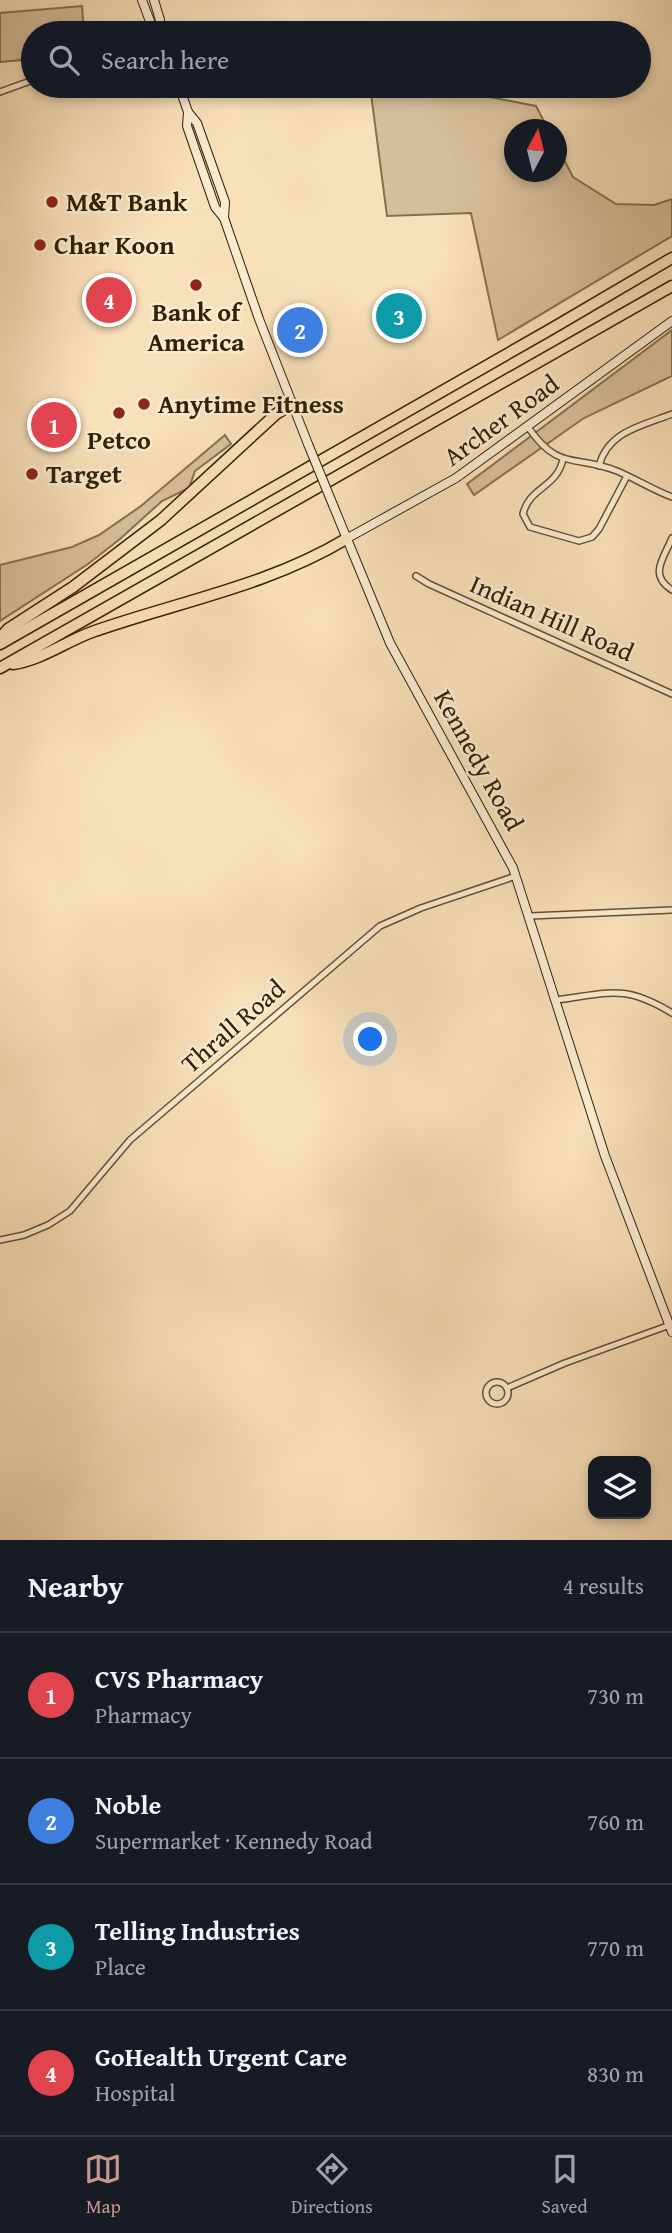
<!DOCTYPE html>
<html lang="en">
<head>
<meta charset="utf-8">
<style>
	:root { --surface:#171b24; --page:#20242c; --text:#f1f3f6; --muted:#9ea1a6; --line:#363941; --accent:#c59692 }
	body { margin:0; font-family:"Gentium Book Plus",serif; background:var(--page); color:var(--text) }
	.controls { position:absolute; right:21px; bottom:21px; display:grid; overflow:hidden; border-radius:14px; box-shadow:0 4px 10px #0003 }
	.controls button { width:63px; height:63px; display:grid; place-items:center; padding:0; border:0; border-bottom:2px solid var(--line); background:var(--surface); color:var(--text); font:35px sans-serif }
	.compass { position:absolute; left:504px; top:119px; width:63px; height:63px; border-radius:50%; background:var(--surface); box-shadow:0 4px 10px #0003; rotate:7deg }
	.you { position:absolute; left:371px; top:1040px; width:24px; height:24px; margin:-18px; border:5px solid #fff; border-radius:50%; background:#1a73e8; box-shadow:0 0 0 10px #1a73e833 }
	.badge { display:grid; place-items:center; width:46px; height:46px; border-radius:50%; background:var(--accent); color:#fff; font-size:23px; font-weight:700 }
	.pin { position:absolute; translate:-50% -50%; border:4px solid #fff; box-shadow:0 2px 7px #0006 }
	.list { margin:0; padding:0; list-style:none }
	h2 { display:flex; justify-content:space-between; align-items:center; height:91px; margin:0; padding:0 28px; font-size:30px }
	h2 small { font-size:23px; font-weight:400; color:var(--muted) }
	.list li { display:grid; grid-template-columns:46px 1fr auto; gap:21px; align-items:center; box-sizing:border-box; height:126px; padding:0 28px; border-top:2px solid var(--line) }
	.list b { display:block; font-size:26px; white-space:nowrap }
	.list p { margin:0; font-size:23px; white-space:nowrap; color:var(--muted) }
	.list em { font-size:23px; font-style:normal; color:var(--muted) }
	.icon { flex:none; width:38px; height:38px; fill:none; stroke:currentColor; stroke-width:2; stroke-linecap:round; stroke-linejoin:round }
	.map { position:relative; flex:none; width:672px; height:1540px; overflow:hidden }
	.search { position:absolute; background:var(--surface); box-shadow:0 4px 10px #0003; left:21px; right:21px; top:21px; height:77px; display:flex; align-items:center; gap:18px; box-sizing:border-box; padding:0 24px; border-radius:38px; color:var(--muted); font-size:26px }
	.sheet { height:595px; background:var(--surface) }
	nav { display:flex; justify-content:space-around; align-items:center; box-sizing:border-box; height:98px; border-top:2px solid var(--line); background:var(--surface); font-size:19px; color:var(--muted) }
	nav a { display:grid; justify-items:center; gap:4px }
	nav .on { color:var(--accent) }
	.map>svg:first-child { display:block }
	.green { fill:#d7bf9b; stroke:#86704e; stroke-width:2 }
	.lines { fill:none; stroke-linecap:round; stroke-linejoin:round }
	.street-casing { stroke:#655030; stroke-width:8 }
	.secondary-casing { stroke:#342002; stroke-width:10 }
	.highway-casing { stroke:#342002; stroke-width:13 }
	.street { stroke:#faebd2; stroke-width:5 }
	.secondary { stroke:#faebd2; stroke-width:8 }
	.highway { stroke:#f8e0ba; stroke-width:10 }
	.secondary-bridge-casing { stroke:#342002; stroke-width:10; stroke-linecap:butt }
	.secondary-bridge { stroke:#faebd2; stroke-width:8 }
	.poi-dot { fill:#8f2418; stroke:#faebd2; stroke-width:2.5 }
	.labels { text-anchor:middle; stroke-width:5; stroke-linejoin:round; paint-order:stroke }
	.poi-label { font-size:26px; font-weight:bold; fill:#342002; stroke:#faebd2; text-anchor:start }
	.street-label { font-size:26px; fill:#342002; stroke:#faebd2 }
</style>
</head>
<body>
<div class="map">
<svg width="672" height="1540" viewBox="0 0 672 1540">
	<rect width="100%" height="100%" fill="#f8e0ba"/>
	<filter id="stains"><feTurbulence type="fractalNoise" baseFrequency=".00286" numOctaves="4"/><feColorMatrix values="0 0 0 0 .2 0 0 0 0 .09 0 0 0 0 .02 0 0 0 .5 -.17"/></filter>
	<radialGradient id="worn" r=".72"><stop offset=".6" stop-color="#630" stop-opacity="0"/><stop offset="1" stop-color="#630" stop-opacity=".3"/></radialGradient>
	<g class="green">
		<path d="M82 6 84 33H33V59L0 62V13Z"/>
		<path d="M370 86H434L536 106 548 129 514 130V172H556L557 146 573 177 616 204 654 205 672 199V236L498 340 471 213 387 216Z"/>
		<path d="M672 330V376L584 418 474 495 467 484Z"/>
		<path d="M225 435 231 444 195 471 189 488 162 501 120 539 88 564 0 621V565L72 547 99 535 141 506Z"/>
	</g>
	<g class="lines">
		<g class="street-casing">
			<g id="street">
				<path d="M0 92 33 80"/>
				<path d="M528 427C559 472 574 454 617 471 636 479 653 490 672 497"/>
				<path d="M563 459C557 488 529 487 523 514L530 527 579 541 592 537 599 529 627 476"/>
				<path d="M599 466C608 431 642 426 672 414"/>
				<path d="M672 538C664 558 648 575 672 590"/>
				<path d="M416 576 429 584 672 694"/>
				<path d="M530 916 672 910"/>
				<path d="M557 1000C609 993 624 984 672 1013"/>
				<path d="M0 1240 24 1235 48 1225 70 1211 130 1140 380 926 421 908 516 876"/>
				<circle cx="497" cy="1393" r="11"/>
				<path d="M507 1388 565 1363 670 1325"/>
			</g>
		</g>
		<g class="secondary-casing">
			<g id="secondary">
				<path d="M142 0 151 24 160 31"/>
				<path d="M154 0 160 20V33"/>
				<path d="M179 86 188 112 197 123 225 202 224 218"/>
				<path d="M188 112 187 126 215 207 224 218 259 319 308 444"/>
				<path d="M333 505 390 643 513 868 605 1156 672 1332"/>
				<path d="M346 539 456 478 672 321"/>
			</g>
		</g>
		<g class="highway-casing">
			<g id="highway">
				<path d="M0 638 8 629 73 587 161 520 276 414 292 404"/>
				<path d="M0 644 551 329 672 258"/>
				<path d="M13 664C41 660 65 642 92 632 177 602 268 586 346 539"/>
				<path d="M0 668 672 286"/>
			</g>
		</g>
		<use href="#street" class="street"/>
		<use href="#secondary" class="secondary"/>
		<use href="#highway" class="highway"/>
		<g class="secondary-bridge-casing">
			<path id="secondary-bridge" d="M308 444 333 505"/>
		</g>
		<use href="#secondary-bridge" class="secondary-bridge"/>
	</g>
	<g class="poi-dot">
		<circle cx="52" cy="202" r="7"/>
		<circle cx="40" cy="245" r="7"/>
		<circle cx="196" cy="285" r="7"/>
		<circle cx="144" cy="404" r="7"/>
		<circle cx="119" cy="413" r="7"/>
		<circle cx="32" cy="474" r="7"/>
	</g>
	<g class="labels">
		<g class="poi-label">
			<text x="66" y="211">M&amp;T Bank</text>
			<text x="54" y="254">Char Koon</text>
			<text x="196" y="321" text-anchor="middle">Bank of<tspan x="196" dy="30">America</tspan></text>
			<text x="158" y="413">Anytime Fitness</text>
			<text x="119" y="449" text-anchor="middle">Petco</text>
			<text x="46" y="483">Target</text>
		</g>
		<g class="street-label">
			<text transform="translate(501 420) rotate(-36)" y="9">Archer Road</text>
			<text transform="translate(552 618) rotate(24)" y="9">Indian Hill Road</text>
			<text transform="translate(479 760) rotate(61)" y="9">Kennedy Road</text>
			<text transform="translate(233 1026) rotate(-41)" y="9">Thrall Road</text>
		</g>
	</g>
	<rect width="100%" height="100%" filter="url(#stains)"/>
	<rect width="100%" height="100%" fill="url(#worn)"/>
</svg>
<div class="controls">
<button><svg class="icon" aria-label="layers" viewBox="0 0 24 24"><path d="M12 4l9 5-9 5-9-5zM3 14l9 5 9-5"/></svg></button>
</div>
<svg class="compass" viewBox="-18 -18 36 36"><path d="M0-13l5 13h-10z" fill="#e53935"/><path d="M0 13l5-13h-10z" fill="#9ea1a6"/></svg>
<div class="you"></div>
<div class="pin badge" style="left:54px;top:425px;background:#e0444e">1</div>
<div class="pin badge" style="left:300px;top:330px;background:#3f7fe0">2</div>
<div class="pin badge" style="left:399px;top:316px;background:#0f9aa8">3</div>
<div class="pin badge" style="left:109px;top:300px;background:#e0444e">4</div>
<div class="search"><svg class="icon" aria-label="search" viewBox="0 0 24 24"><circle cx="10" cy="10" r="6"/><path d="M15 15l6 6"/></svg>Search here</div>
</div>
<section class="sheet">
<h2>Nearby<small>4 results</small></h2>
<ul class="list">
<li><span class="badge" style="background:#e0444e">1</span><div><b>CVS Pharmacy</b><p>Pharmacy</p></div><em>730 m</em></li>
<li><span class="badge" style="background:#3f7fe0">2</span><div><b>Noble</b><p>Supermarket · Kennedy Road</p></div><em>760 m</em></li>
<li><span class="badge" style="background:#0f9aa8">3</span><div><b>Telling Industries</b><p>Place</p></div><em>770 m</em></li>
<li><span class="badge" style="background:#e0444e">4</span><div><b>GoHealth Urgent Care</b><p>Hospital</p></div><em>830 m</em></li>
</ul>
</section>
<nav>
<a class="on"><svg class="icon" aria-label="map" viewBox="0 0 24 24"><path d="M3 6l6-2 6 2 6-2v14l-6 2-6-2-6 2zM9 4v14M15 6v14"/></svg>Map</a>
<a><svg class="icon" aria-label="directions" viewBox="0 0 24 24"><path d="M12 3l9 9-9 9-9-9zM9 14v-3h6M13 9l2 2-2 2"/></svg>Directions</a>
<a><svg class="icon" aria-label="saved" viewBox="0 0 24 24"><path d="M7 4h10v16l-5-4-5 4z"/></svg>Saved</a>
</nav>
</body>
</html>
